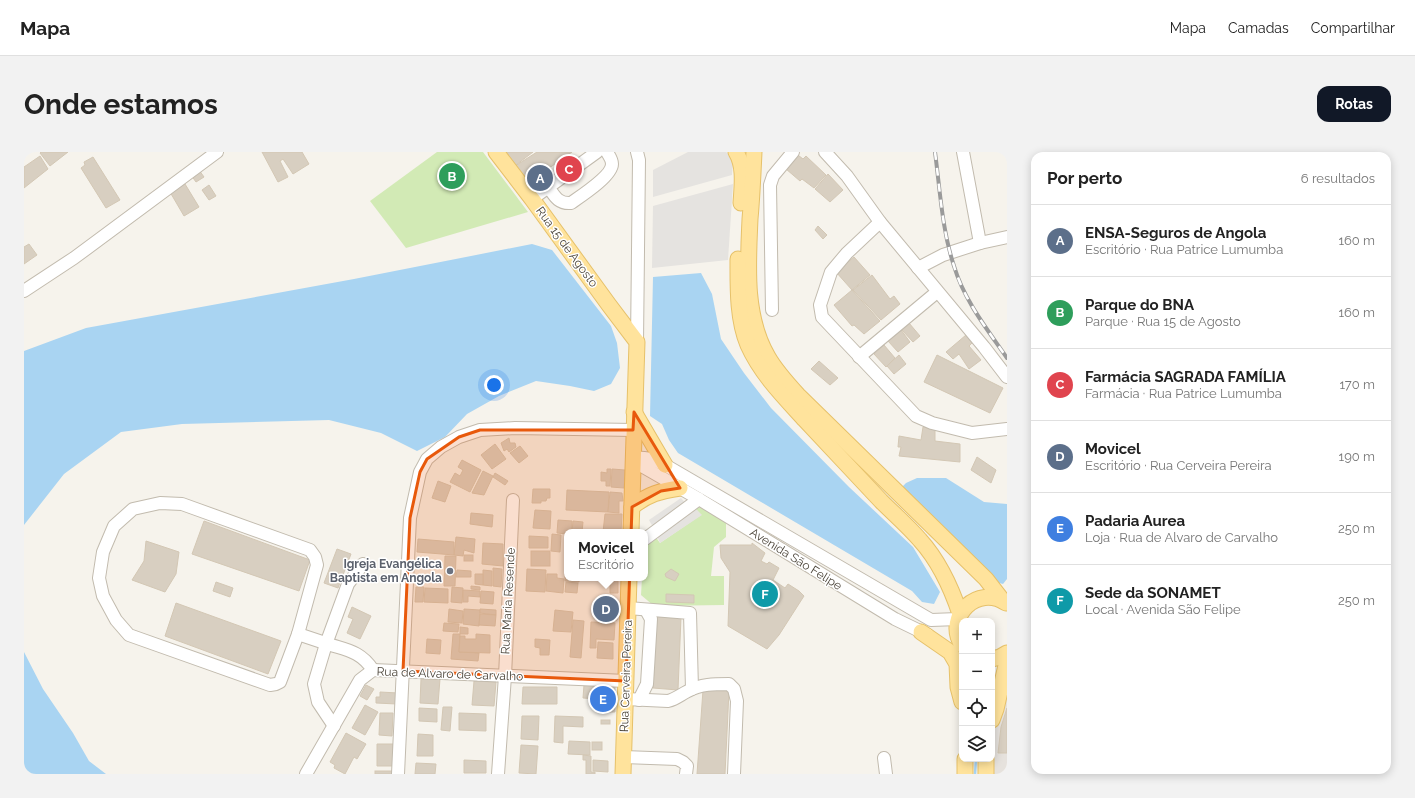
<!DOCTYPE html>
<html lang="pt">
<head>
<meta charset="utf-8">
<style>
	:root { --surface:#fff; --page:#f2f2f2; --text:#222; --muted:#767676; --line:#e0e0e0; --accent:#111827 }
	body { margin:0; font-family:Raleway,sans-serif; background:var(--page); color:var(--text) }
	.controls { position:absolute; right:12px; bottom:12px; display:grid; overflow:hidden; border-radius:8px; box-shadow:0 2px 10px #0003 }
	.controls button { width:36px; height:36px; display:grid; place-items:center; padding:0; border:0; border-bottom:1px solid var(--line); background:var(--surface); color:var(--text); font:20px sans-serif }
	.you { position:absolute; left:470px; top:233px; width:14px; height:14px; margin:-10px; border:3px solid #fff; border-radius:50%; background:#1a73e8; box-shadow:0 0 0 6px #1a73e833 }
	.badge { display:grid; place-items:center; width:26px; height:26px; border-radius:50%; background:var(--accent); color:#fff; font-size:13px; font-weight:700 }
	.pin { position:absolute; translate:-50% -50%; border:2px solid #fff; box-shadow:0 1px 4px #0006 }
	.popup { position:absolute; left:540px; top:377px; width:84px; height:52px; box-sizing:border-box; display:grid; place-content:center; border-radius:8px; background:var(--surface); filter:drop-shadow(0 1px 3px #0005); font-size:13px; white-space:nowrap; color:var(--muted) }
	.popup b { font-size:15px; color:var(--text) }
	.popup::after { content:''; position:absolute; left:50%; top:100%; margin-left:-8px; border:8px solid transparent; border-top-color:var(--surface) }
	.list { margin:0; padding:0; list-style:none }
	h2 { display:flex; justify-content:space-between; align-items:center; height:52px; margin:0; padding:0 16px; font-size:17px }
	h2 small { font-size:13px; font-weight:400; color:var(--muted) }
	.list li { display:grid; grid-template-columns:26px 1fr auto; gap:12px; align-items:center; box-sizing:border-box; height:72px; padding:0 16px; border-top:1px solid var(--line) }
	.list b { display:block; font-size:15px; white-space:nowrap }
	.list p { margin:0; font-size:13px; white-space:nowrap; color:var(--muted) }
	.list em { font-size:13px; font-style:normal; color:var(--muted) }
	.icon { flex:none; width:22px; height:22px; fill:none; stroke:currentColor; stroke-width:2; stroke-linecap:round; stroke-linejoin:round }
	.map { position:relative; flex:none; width:983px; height:622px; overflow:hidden; border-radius:12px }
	header { display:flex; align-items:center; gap:24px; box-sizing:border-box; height:56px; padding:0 20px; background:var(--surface); border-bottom:1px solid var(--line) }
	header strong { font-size:19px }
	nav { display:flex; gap:22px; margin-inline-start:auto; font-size:14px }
	.intro { display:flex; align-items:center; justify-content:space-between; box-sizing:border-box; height:96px; padding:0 24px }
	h1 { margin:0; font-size:28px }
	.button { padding:10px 18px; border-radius:12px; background:var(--accent); color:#fff; font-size:14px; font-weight:700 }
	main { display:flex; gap:24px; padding:0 24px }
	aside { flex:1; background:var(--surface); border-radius:12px; box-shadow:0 2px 10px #0003 }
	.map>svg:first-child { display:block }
	.industrial { fill:#e6e2dd }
	.green { fill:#d2eab5 }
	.parking { fill:#e5e3e0 }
	.water { fill:#a9d4f2 }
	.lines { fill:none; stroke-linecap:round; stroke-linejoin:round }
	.stream { stroke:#a9d4f2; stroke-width:2.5 }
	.building { fill:#d8cfc1; stroke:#d3c7b4 }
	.minor-casing { stroke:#c2bbae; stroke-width:14 }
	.major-casing { stroke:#e6c16a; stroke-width:17 }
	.minor { stroke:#fff; stroke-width:12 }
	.major { stroke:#ffe39c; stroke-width:15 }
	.rail-casing { stroke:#9a9a9a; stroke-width:4 }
	.rail { stroke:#fff; stroke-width:2.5; stroke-dasharray:8; stroke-linecap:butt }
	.marked { fill:#e8590c; fill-opacity:0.2; stroke:#e8590c; stroke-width:3; stroke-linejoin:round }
	.worship-dot { fill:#6b7280; stroke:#fff; stroke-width:1.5 }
	.labels { text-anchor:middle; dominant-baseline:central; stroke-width:3; stroke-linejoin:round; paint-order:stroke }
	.street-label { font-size:12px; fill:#4b4439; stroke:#fff }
	.worship-label { font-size:12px; font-weight:bold; fill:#5b616d; stroke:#fff; text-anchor:end }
</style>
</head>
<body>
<header>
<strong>Mapa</strong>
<nav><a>Mapa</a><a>Camadas</a><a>Compartilhar</a></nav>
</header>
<div class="intro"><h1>Onde estamos</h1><a class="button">Rotas</a></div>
<main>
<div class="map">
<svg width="983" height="622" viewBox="0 0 983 622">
	<rect width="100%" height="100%" fill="#f6f3ec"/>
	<path class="industrial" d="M983 539V622H962L968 607V568Z"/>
	<g class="green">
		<path d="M413 0H459L504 60 382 96 346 49Z"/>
		<path d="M677 355 702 369V385L690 395 687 424H700V453L630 454 617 443 618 426H621V390L631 384 636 391 677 363 671 356Z"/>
	</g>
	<g class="parking">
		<path d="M664 0H702L705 2 709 9 708 23 629 45V18Z"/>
		<path d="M709 32 704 108 628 116 629 54Z"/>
		<path d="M657 346 663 353 629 375 625 368Z"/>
		<path d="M671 356 678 363 636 391 632 382Z"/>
	</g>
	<g class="water">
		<path d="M508 92 528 98 587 174 593 191 596 216 587 232 570 239 546 234 512 229 475 244 443 262 421 285 393 299 357 281 305 268 158 272 97 280 40 322 0 373V199L62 176 330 127Z"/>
		<path d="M677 121 688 142 697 187 720 221 747 256 825 335 889 395 916 440 910 452 898 450 888 439 654 301 645 288 638 272 626 264 629 125Z"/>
		<path d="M893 326H922L960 350 983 352V427L979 432 972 430 877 336 882 331Z"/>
		<path d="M0 500 19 537 49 581 65 609 82 622H0Z"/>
	</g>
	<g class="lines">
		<path class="stream" d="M951 622 952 607"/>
	</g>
	<g class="building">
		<path d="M17 0H44L26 14 16 1Z"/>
		<path d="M238 0H278L285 12 269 22 259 7 256 9 264 25 254 30Z"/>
		<path d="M476 0H509L488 16Z"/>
		<path d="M513 0H548L501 33 488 16Z"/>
		<path d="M774 3 779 7 782 4 802 23 790 36 778 27 776 29 762 17Z"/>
		<path d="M16 4 24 17 0 36V15Z"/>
		<path d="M69 5 96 48 82 56 57 16 61 13 60 10Z"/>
		<path d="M175 18 180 25 172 30 167 23Z"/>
		<path d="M804 22 819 38 806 50 791 37Z"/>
		<path d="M161 32 175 55 160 64 146 40Z"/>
		<path d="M185 33 192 44 185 48 178 38Z"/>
		<path d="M794 74 803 83 799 87 791 78Z"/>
		<path d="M5 92 13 103 0 112V95Z"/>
		<path d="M830 105 846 123 828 138 812 120Z"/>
		<path d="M848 123 866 147 870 144 876 152 857 168 829 138Z"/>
		<path d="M828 138 856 169 840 182 830 173 828 174 810 153Z"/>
		<path d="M885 171 896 184 889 190 877 177Z"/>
		<path d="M877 178 886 190 874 200 864 189Z"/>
		<path d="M942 183 948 191 945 194 957 208 945 217 935 202 929 207 922 200Z"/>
		<path d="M860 193 871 206 862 215 850 202Z"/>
		<path d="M875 203 882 212 870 222 863 214Z"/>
		<path d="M913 203 979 236 966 261 900 230Z"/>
		<path d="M795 209 814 226 806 233 787 217Z"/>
		<path d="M899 275 911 277V289L936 292V310L875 304 877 295H874L875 284 897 288Z"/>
		<path d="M485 286 486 291H491L492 295 485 300 483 297 480 299 477 291Z"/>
		<path d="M471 292 482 307 468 317 457 303Z"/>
		<path d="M496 294 504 304 495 311 486 301Z"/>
		<path d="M953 305 972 318 967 331 947 318Z"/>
		<path d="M438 308 457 318 446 340 426 330 431 321 436 324 439 318 434 315Z"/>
		<path d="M583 317H587L586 334H582V329H577V320L583 321Z"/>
		<path d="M588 317 601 318 600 336 587 335Z"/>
		<path d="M459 319 469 324 460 343 448 341Z"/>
		<path d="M471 321 484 329 481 333 469 325Z"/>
		<path d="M414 329 427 334 421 350 408 346Z"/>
		<path d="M509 337H526V346H523L522 349H517V351H508Z"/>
		<path d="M543 338 585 340 584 360 542 358Z"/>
		<path d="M586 340 598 341 599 349H595V361L584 360Z"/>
		<path d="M511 358 527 359 526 377 509 376Z"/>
		<path d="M447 361 469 363 468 375 446 372Z"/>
		<path d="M581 362H598L597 380H579Z"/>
		<path d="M534 368 548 369V380H543V382L533 381Z"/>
		<path d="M180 369 286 408 275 439 168 402Z"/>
		<path d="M549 369 559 370 558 380H548Z"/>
		<path d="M528 382 537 383 536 400 527 399Z"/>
		<path d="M505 384 524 385V396H505Z"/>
		<path d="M432 385 451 387 450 401 440 398 439 404 430 403Z"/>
		<path d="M394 387 430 390V403L393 400Z"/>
		<path d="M122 389 155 400 152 422 141 440 108 428 120 409Z"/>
		<path d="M459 391 479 392V414L458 412Z"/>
		<path d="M728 391 741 401 737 409 743 412 745 410 755 416 749 428 761 436 764 432 775 439 780 444 755 483 743 497 704 474 706 420 697 406 696 393H728Z"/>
		<path d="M313 397 327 402 314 436 300 431Z"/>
		<rect x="507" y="399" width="19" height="15"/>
		<rect x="440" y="403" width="9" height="6"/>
		<path d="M421 404H432L431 434H420Z"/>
		<path d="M469 416 478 417 477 435 469 434Z"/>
		<path d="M503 417 522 418 521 440 502 439Z"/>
		<path d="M647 417 655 422 651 429 642 425 641 422Z"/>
		<path d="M433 418 447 419V425H432Z"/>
		<path d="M459 418 468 419V434L459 433Z"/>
		<path d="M451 422H459V433L451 432Z"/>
		<path d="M523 422H533V426L540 427 539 441 522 439Z"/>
		<path d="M541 422 543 423V426H555V430L541 429Z"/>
		<path d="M586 426 594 427V441H586Z"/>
		<path d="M192 430 209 436 206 445 189 439Z"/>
		<path d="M542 430 554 431 553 441 541 440Z"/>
		<path d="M447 434 456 435V438L447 437Z"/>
		<path d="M392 435H400L399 450H391Z"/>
		<path d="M428 435 439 436 438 451 427 450Z"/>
		<path d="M401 436 424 437V451L400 450Z"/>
		<path d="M439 438 456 439V445L444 444V450H439Z"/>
		<path d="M457 439 470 440 469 452 456 451Z"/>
		<path d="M642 442 670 443V451L642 450Z"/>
		<path d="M571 447 593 448V468L571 466Z"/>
		<path d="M152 451 257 489 244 522 141 484Z"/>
		<path d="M328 455 347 464 336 487 323 481 329 467 324 465Z"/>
		<path d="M425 457 439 459 438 471 424 470Z"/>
		<path d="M440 457 456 458 455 474 439 472Z"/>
		<path d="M456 457 472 458V463L456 461Z"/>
		<path d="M531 458 549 460 547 480 529 479Z"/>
		<path d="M456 462 472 463 471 474 455 473Z"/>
		<path d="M632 463 657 465 654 538 629 536Z"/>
		<path d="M549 468 560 469 557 506 546 505Z"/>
		<path d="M567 470 591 471 590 488 572 487V496H566Z"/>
		<path d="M420 471 435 472 434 480 419 479Z"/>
		<path d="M436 475 444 476V482H436Z"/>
		<path d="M429 482H436L435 500 455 501 454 509 427 507Z"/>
		<path d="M452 482 466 483V501L435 500 436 484H441V487H452Z"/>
		<path d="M403 487 417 488 416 502 402 501Z"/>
		<path d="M511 487 526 488 525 503H516V496L511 495Z"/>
		<path d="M574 490 589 491V507L573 506Z"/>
		<path d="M397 527H416L414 552 396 551Z"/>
		<path d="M450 529 472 530 470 554 448 553Z"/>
		<path d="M342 533 350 537 343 548 336 544Z"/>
		<path d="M560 533 591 534V560H575L576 547 559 546Z"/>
		<path d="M499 535H533V552H498Z"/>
		<path d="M679 538 705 539 701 622H673Z"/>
		<path d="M356 540 374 541 373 552 352 551V545H356Z"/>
		<path d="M341 553 354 560 341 583 328 576Z"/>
		<path d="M419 555H428L426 579 417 578Z"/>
		<path d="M395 556 413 557V570L395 569Z"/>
		<path d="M983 556V601H974L977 575Z"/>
		<path d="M356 561H369L368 584 355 583Z"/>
		<path d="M435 561 462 562V579L435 578Z"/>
		<path d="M498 564H515L514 588 497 587Z"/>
		<path d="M531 564 559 565V575L539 574V591L530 590Z"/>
		<rect x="577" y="568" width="9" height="4"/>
		<path d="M322 581 342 592 333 607 330 605 321 622 310 616 311 613 306 610Z"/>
		<path d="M394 582 409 583V604H393Z"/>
		<path d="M545 589 566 590V603L544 602Z"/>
		<rect x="568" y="590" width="10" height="8"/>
		<path d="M353 592H369L370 614H353Z"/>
		<path d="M497 593 514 594 512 622 495 621Z"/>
		<path d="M559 603 567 604V620H571V622H562V608H559Z"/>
		<path d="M440 608 462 609V621H440Z"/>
		<path d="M569 608 584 609V620L569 619Z"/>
		<path d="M392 611 412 612 411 622H391Z"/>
		<rect x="351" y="619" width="17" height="3"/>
	</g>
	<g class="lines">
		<g class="minor-casing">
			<g id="minor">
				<path d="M801 0 823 24 856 70 960 195 983 225"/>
				<path d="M939 0 956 91"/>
				<path d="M525 36C531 45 535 52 547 51 557 44 588 24 588 12 588 7 585 4 583 0"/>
				<path d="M508 47 573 0"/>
				<path d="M856 70 823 101 807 120 796 153 798 165 892 264 908 271 948 281 983 277"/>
				<path d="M894 116 919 103 956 91 983 85"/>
				<path d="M0 139 50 106 193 0"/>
				<path d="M748 158 746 33 749 24 769 0"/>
				<path d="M613 190 615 8 613 0"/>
				<path d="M835 205 913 140"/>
				<path d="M609 307C621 303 631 309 641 313L907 468 934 467"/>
				<path d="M609 309 675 347 871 467 904 483"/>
				<path d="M136 351 158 352 286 398 291 405 293 413 274 482 256 530 252 532 246 533 105 483 92 468 79 444 75 426 79 400 90 374 109 357Z"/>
				<path d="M621 387 675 347"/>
				<path d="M604 456 666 461 668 537"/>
				<path d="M274 482C283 485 292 488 301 491 321 498 336 498 349 518"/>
				<path d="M602 547 644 549C652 547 656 543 664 539 677 532 690 532 705 532L710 537 713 549 710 622"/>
				<path d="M615 548 623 532 627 467 622 458"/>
				<path d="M310 574 294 550 290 532 302 492 324 432 339 412"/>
				<path d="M600 605 653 607 659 610 663 614 662 622"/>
				<path d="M860 606 862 622"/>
				<path d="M282 622 336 528 349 518 602 529"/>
				<path d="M374 622 386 366 396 320 403 307 417 295 435 285 456 278 491 276 609 278"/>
				<path d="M474 622 481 524 489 348"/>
			</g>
		</g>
		<g class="major-casing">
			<g id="major">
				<path d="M472 0 508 47 585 153 613 190 607 380"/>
				<path d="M712 0C721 15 718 34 717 51"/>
				<path d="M730 0C729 22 728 45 726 67 724 113 720 164 744 205 752 219 763 231 774 243L962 427 979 449"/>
				<path d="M714 107C714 134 713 167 724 193 737 222 760 245 781 268 806 295 832 322 857 349 870 362 884 374 896 388 915 409 927 435 936 462"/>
				<path d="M610 260 641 313"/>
				<path d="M608 355C624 342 636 339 656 336"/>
				<path d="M897 480 926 500 933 512 934 535 938 550"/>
				<path d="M938 493C920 464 954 432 982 451"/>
				<path d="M968 507 976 505 983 501"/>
				<path d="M968 568 972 557 983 509"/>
				<path d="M941 607V622"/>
				<path d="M599 622 605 426"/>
				<path d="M962 622V607"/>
			</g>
		</g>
		<use href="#minor" class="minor"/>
		<use href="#major" class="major"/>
		<g class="rail-casing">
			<path id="rail" d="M911 0C916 38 918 78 930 114 940 148 963 177 983 206"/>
		</g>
		<use href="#rail" class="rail"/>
	</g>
	<path class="marked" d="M610 260 656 336 637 339 608 355 602 529 379 519 386 366 396 320 403 307 435 285 456 278H609Z"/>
	<circle class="worship-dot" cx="426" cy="419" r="4"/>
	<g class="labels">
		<g class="street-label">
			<text transform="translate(543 95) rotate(54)">Rua 15 de Agosto</text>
			<text transform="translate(772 407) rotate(32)">Avenida São Felipe</text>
			<text transform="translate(484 449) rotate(-87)">Rua Maria Resende</text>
			<text transform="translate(426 522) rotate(2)">Rua de Alvaro de Carvalho</text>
			<text transform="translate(602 524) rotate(-88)">Rua Cerveira Pereira</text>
		</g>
		<g class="worship-label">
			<text x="418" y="412">Igreja Evangélica<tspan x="418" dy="14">Baptista em Angola</tspan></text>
		</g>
	</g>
</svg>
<div class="controls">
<button>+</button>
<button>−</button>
<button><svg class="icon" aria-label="locate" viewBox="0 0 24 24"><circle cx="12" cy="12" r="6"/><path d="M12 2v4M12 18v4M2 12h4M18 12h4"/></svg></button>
<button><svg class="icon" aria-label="layers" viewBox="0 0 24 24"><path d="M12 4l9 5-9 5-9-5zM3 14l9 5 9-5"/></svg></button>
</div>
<div class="you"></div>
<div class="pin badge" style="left:516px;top:26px;background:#5c6f8a">A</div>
<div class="pin badge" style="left:428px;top:24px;background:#2e9e5b">B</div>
<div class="pin badge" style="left:545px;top:17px;background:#e0444e">C</div>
<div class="pin badge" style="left:582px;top:457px;background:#5c6f8a">D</div>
<div class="popup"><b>Movicel</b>Escritório</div>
<div class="pin badge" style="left:579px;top:547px;background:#3f7fe0">E</div>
<div class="pin badge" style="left:741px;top:442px;background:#0f9aa8">F</div>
</div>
<aside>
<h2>Por perto<small>6 resultados</small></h2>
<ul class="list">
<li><span class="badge" style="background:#5c6f8a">A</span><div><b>ENSA-Seguros de Angola</b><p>Escritório · Rua Patrice Lumumba</p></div><em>160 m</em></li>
<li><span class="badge" style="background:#2e9e5b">B</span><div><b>Parque do BNA</b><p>Parque · Rua 15 de Agosto</p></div><em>160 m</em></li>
<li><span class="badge" style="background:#e0444e">C</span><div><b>Farmácia SAGRADA FAMÍLIA</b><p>Farmácia · Rua Patrice Lumumba</p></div><em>170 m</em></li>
<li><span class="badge" style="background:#5c6f8a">D</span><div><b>Movicel</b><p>Escritório · Rua Cerveira Pereira</p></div><em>190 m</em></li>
<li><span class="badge" style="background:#3f7fe0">E</span><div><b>Padaria Aurea</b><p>Loja · Rua de Alvaro de Carvalho</p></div><em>250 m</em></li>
<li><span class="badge" style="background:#0f9aa8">F</span><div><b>Sede da SONAMET</b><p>Local · Avenida São Felipe</p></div><em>250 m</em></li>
</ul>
</aside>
</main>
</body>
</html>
